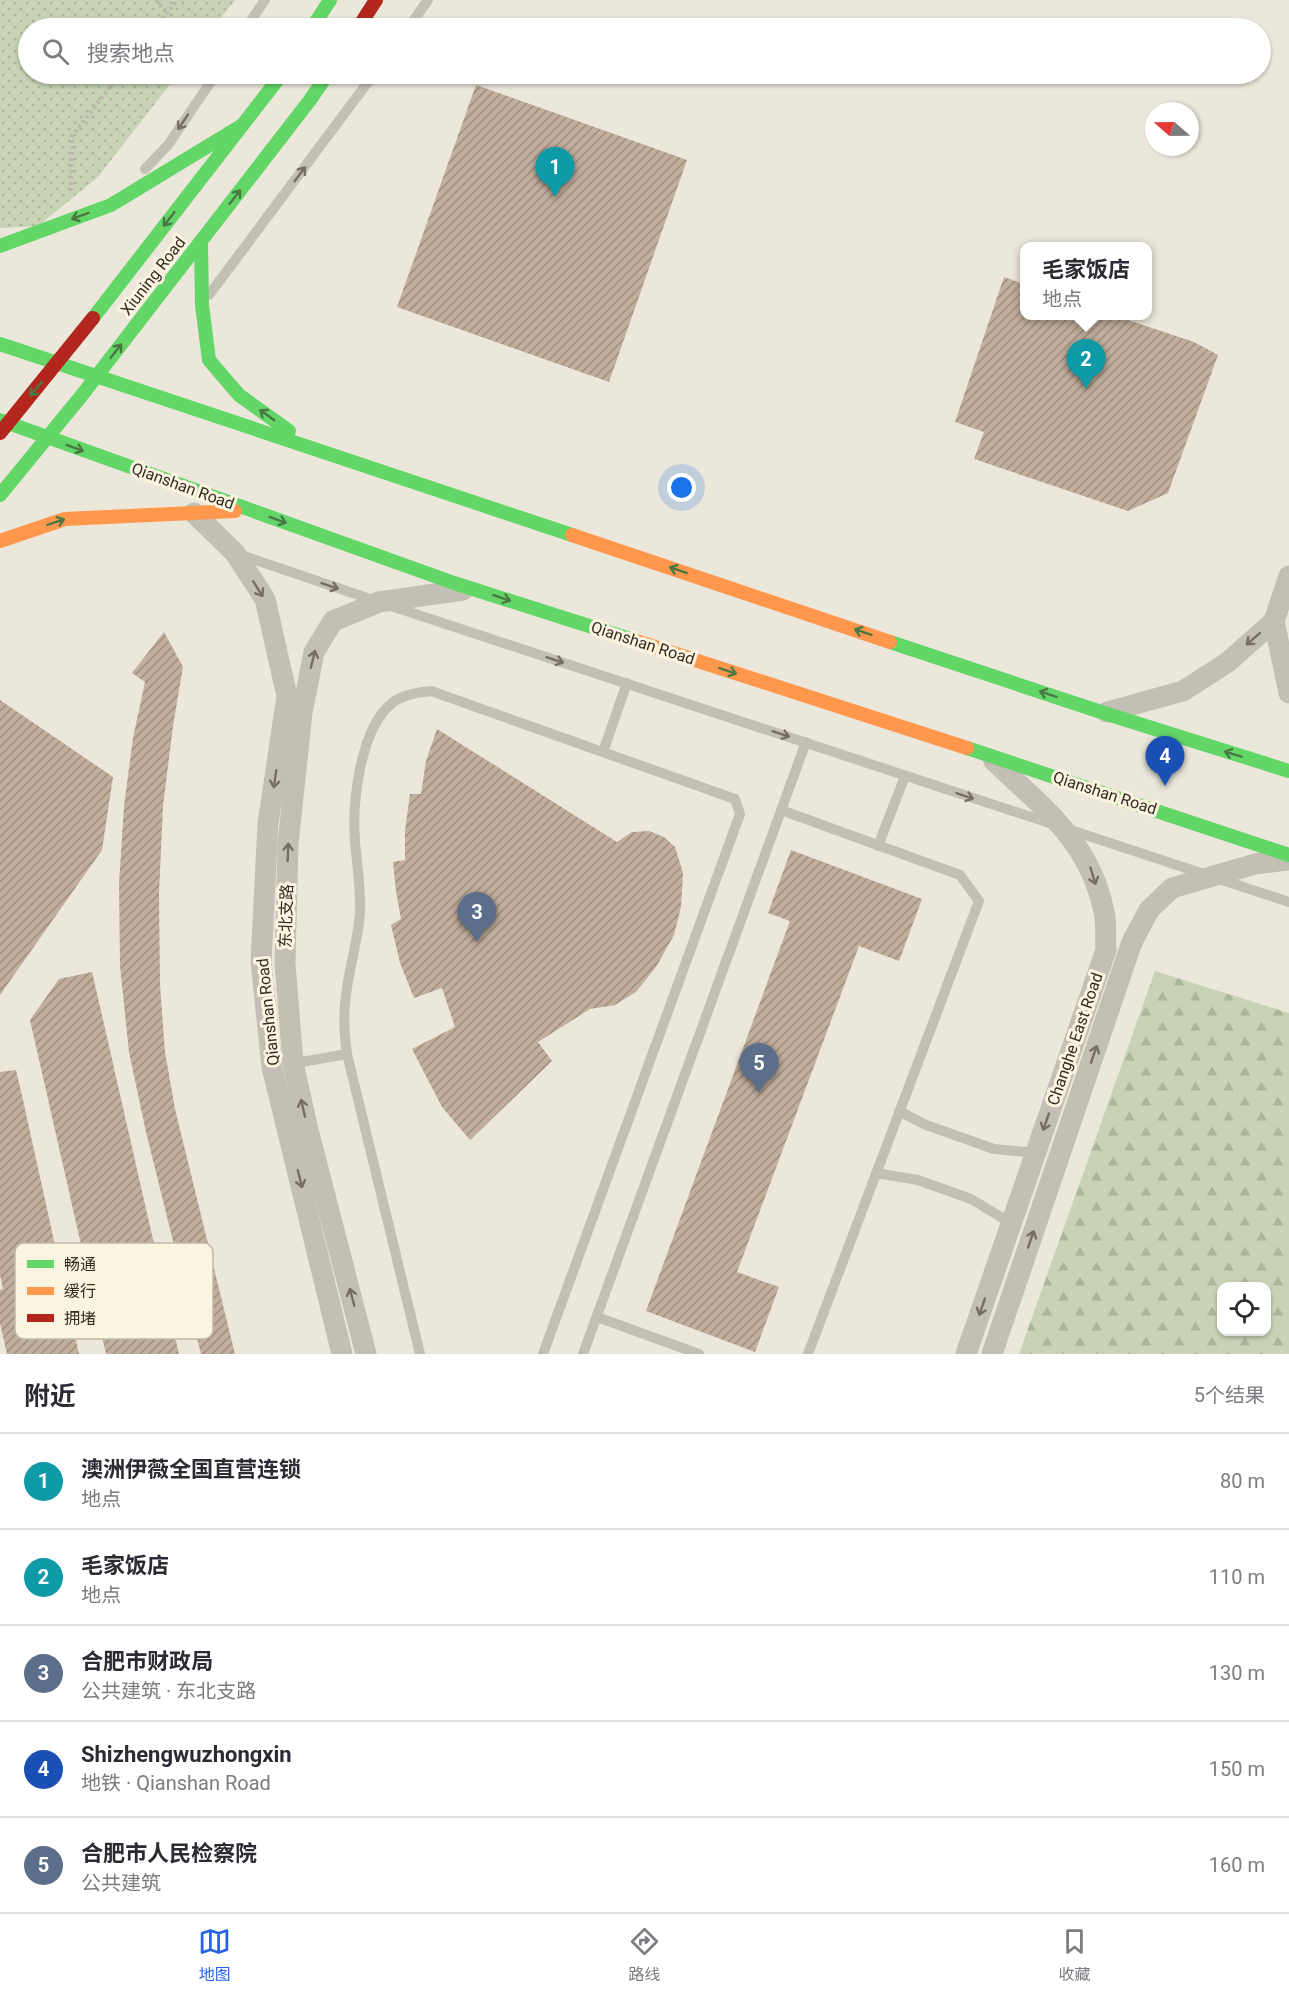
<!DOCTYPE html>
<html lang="zh">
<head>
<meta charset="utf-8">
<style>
	:root { --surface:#fff; --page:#f2f2f3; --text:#2b2b33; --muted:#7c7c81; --line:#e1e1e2; --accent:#2563eb }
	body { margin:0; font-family:Roboto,"Noto Sans SC",sans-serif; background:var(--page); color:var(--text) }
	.controls { position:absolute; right:18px; bottom:18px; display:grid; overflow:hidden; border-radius:12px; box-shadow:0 2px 4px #0004 }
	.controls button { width:54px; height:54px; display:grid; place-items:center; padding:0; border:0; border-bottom:2px solid var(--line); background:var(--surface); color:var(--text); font:30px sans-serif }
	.compass { position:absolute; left:1145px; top:102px; width:54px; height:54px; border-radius:50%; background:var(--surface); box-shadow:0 2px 4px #0004; rotate:290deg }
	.you { position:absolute; left:682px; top:488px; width:21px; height:21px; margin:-15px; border:4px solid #fff; border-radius:50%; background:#1a73e8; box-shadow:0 0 0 9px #1a73e833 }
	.badge { display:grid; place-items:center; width:39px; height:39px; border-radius:50%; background:var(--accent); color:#fff; font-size:20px; font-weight:700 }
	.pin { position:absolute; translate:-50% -50px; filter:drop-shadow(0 2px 3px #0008) }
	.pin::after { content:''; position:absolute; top:32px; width:21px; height:18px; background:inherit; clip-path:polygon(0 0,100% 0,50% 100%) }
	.popup { position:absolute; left:1020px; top:242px; width:132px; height:78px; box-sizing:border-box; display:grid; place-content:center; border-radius:12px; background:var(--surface); filter:drop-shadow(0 2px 4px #0005); font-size:20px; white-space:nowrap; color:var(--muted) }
	.popup b { font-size:22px; color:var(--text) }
	.popup::after { content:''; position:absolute; left:50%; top:100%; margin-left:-12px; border:12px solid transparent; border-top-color:var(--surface) }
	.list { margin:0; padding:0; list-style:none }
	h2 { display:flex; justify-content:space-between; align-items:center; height:78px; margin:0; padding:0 24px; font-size:26px }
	h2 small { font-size:20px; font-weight:400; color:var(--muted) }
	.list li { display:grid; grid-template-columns:39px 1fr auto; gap:18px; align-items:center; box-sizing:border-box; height:96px; padding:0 24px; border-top:2px solid var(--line) }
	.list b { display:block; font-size:22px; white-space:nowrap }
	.list p { margin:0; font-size:20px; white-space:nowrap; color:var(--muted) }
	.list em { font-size:20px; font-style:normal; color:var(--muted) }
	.icon { flex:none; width:33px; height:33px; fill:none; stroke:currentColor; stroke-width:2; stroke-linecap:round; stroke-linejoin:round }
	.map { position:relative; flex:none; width:1289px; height:1354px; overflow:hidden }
	.search { position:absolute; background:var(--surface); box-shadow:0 2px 4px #0004; left:18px; right:18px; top:18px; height:66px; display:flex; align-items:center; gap:15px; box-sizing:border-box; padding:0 21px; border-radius:33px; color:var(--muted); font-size:22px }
	.sheet { height:558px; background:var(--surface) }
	nav { display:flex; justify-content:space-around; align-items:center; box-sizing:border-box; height:84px; border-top:2px solid var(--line); background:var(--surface); font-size:16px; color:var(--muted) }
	nav a { display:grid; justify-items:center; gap:3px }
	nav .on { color:var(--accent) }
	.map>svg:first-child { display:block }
	.grass { fill:url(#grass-dots) }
	.forest { fill:url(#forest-firs); fill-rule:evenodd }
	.building { fill:url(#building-hatch) }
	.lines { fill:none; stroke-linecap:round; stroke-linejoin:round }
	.path { stroke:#bdb8ae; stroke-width:4; stroke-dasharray:3 3; stroke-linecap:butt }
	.lane { stroke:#c4bfb5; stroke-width:10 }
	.street { stroke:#c4bfb5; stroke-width:21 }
	.fast { stroke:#63d668; stroke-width:14 }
	.slow { stroke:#ff974d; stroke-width:14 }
	.jam { stroke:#b3261e; stroke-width:14 }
	.oneway { stroke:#756e65 }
	.oneway2 { stroke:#497843 }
	.labels { text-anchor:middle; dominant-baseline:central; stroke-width:6; stroke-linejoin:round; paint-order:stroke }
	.street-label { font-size:16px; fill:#342c24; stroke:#faf4e1 }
	.key { fill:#faf4e1; stroke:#bfb8a8; stroke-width:1.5 }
	.key-label { font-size:16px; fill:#342c24 }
</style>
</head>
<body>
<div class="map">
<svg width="1289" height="1354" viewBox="0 0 1289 1354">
	<defs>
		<pattern id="grass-dots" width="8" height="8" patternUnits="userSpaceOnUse" patternTransform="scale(1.5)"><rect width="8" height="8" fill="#c7d3b4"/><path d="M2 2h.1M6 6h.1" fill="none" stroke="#acb59b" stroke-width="1.8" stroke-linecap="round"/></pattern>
		<pattern id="forest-firs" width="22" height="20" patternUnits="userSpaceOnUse" patternTransform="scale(1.5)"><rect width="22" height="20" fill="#c7d3b4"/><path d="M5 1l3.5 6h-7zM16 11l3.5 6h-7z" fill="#acb59b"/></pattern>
		<pattern id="building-hatch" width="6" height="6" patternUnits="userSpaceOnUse" patternTransform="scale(1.5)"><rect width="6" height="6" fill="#c1ae9c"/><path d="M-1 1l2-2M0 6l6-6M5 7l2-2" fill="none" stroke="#9e8e7f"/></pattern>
	</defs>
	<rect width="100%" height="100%" fill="#ece7db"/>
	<path class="grass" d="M0 0H235L213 28H28V74H178L97 178 38 226 0 228Z"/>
	<path class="forest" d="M1155 971 1289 1013V1354H1019ZM1222 1286H1266V1332H1222Z"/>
	<g class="building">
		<path d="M476 85 687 160 609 382 397 307Z"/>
		<path d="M1004 277 1024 284V316H1116L1194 342 1218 355 1168 493 1128 511 974 459 984 432 955 422Z"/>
		<path d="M164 632 183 667 173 726 163 806 159 893 160 985 165 1052 175 1109 235 1354H201L146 1132 129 1052 120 966 119 884 124 806 133 738 145 682 132 673Z"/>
		<path d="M0 700 113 777 102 850 0 995Z"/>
		<path d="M437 729 617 842 632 832 649 831 664 837 675 847 683 873 681 907 674 935 656 967 636 992 615 1005 590 1009 538 1042 552 1061 470 1140 442 1107 412 1049 455 1027 442 988 414 998 400 963 391 925 401 919 396 891 393 862 405 860V831L410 794H421L426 761Z"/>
		<path d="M791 850 922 899 899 961 859 946 737 1272 779 1287 755 1352 646 1311 790 921 768 913Z"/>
		<path d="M92 972 99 1002 179 1354H106L102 1337 30 1020 59 979Z"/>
		<path d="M16 1070 23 1100 79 1354H7L0 1323V1290L3 1289 0 1275V1072Z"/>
	</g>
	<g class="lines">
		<g class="path">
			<path d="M156 0 167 14"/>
			<path d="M155 28 177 0"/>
			<path d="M71 191 72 136 120 74"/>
		</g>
		<g class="lane">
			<path d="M246 28 265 0"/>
			<path d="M408 28 428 0"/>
			<path d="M145 169 168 145 216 74"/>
			<path d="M209 295 374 74"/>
			<path d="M238 554 379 602 1289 902"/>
			<path d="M603 752 627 683"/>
			<path d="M781 810 960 875 979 901 808 1354"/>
			<path d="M878 846 905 776"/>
			<path d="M290 1064 347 1054"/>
			<path d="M899 1111 926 1125 994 1149 1036 1153"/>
			<path d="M876 1173 918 1180 971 1199 1011 1223"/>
			<path d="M597 1317 699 1354"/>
			<path d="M420 1354 347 1054C344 1034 343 1015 346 995 349 968 358 941 360 913 361 888 357 865 355 841 352 802 360 729 392 703 404 694 417 693 431 691L735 799 740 814 543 1354"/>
			<path d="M583 1354 806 742"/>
		</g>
		<g class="street">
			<path d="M194 513 235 553 265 599 287 696 268 824 261 962 272 1067 342 1354"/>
			<path d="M1274 621 1289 576"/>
			<path d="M1107 712 1183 691 1228 662 1274 621 1289 693"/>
			<path d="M366 1354 308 1130 293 1063 285 963 288 844 302 713 314 652 333 621 379 602 463 590"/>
			<path d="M966 1354 1106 950C1105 938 1107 924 1104 912 1090 841 1043 808 994 761"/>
			<path d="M992 1354 1132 942 1149 910 1172 888 1255 864 1288 860"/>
		</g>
		<g class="fast">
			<path d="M312 28 330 0"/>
			<path d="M201 241 202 305 209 360 239 395 289 431"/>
			<path d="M0 246 111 205 241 126"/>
			<path d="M93 318 282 74"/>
			<path d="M0 344 572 535"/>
			<path d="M0 420 454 583 630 639"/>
			<path d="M0 495 82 395 310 100 328 74"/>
			<path d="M890 642 1104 713 1289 771"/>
			<path d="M967 748 1289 855"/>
		</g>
		<g class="slow">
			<path d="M572 535 890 642"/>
			<path d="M0 541 65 519 235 511"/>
			<path d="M630 639 967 748"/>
		</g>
		<g class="jam">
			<path d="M358 28 376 0"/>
			<path d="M0 433 93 318"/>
		</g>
	</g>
	<defs><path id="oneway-shaft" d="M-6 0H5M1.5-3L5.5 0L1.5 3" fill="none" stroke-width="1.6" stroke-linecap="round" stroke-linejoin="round" transform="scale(1.5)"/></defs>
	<g class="oneway">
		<use href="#oneway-shaft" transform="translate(183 122) rotate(124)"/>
		<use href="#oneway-shaft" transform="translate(300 174) rotate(-53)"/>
		<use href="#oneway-shaft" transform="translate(330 586) rotate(19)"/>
		<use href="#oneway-shaft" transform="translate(258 589) rotate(58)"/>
		<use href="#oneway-shaft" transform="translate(1253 639) rotate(139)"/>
		<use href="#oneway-shaft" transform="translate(313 659) rotate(-76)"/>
		<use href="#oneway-shaft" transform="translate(555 660) rotate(18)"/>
		<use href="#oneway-shaft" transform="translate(781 734) rotate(18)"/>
		<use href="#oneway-shaft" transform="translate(275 779) rotate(98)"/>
		<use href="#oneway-shaft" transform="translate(965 796) rotate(18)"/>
		<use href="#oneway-shaft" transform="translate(288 852) rotate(-88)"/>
		<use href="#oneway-shaft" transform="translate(1093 876) rotate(73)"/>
		<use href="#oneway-shaft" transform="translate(1094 1054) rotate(-71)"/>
		<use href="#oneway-shaft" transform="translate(303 1108) rotate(-103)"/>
		<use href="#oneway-shaft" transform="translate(1046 1122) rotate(109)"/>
		<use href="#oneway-shaft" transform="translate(300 1179) rotate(76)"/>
		<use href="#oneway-shaft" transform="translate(1031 1239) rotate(-71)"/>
		<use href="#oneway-shaft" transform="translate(352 1297) rotate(-105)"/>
		<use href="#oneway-shaft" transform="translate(982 1307) rotate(109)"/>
	</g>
	<g class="oneway2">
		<use href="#oneway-shaft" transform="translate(235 197) rotate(-52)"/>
		<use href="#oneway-shaft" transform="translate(80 216) rotate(160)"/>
		<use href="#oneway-shaft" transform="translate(169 219) rotate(128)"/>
		<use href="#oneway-shaft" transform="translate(116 351) rotate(-52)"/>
		<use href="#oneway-shaft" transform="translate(36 389) rotate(130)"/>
		<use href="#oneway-shaft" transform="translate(267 415) rotate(-144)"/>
		<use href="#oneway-shaft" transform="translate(75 448) rotate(20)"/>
		<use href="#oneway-shaft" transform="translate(278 520) rotate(20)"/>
		<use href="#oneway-shaft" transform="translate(56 522) rotate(-18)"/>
		<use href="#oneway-shaft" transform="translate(678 570) rotate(-161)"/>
		<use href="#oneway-shaft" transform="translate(502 598) rotate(18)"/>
		<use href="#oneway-shaft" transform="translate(863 632) rotate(-161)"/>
		<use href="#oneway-shaft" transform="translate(728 671) rotate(18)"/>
		<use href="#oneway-shaft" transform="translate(1048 694) rotate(-161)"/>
		<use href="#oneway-shaft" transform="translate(1233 754) rotate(-163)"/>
	</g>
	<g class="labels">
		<g class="street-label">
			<text transform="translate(153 276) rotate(-52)">Xiuning Road</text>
			<text transform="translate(183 486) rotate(20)">Qianshan Road</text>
			<text transform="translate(643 643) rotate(18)">Qianshan Road</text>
			<text transform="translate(1105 793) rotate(18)">Qianshan Road</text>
			<text transform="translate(286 916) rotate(-88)">东北支路</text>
			<text transform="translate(268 1012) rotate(-96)">Qianshan Road</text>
			<text transform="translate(1075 1039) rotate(-71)">Changhe East Road</text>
		</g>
	</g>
	<rect x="15" y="1243" width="198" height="96" rx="9" class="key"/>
	<rect x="27" y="1260" width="27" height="8" fill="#63d668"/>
	<rect x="27" y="1287" width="27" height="8" fill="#ff974d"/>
	<rect x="27" y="1314" width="27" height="8" fill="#b3261e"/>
	<g class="key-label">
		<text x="64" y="1270">畅通</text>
		<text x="64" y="1297">缓行</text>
		<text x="64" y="1324">拥堵</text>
	</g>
</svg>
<div class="controls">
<button><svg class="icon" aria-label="locate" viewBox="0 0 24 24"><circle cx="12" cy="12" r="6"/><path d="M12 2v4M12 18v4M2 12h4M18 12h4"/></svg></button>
</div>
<svg class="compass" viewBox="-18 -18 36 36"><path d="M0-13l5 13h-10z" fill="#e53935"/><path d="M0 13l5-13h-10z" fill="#7c7c81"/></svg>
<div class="you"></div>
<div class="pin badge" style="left:555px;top:197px;background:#0f9aa8">1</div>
<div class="pin badge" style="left:1086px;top:389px;background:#0f9aa8">2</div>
<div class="popup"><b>毛家饭店</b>地点</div>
<div class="pin badge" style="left:477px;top:942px;background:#5c6f8a">3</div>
<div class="pin badge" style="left:1165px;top:786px;background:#1a4fb4">4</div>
<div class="pin badge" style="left:759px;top:1093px;background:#5c6f8a">5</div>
<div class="search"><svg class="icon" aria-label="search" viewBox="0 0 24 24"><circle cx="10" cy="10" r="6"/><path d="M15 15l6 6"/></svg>搜索地点</div>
</div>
<section class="sheet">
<h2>附近<small>5个结果</small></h2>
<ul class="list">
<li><span class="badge" style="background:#0f9aa8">1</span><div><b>澳洲伊薇全国直营连锁</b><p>地点</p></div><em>80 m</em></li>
<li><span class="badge" style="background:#0f9aa8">2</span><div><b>毛家饭店</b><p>地点</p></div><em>110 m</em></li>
<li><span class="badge" style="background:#5c6f8a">3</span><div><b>合肥市财政局</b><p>公共建筑 · 东北支路</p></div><em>130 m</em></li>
<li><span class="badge" style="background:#1a4fb4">4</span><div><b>Shizhengwuzhongxin</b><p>地铁 · Qianshan Road</p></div><em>150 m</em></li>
<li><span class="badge" style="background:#5c6f8a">5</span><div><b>合肥市人民检察院</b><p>公共建筑</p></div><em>160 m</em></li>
</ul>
</section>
<nav>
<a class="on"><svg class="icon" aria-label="map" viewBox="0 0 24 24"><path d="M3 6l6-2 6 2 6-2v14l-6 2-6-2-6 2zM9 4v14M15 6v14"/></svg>地图</a>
<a><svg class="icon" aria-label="directions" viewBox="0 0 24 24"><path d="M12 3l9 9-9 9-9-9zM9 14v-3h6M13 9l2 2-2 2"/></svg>路线</a>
<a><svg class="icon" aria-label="saved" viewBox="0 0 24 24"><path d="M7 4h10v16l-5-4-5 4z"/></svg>收藏</a>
</nav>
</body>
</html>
